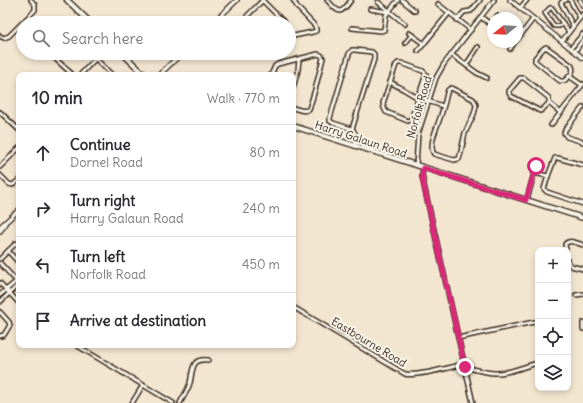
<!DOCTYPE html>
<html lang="en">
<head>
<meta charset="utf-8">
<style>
	:root { --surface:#fff; --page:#f2f2f3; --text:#2b2b33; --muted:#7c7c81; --line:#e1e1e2 }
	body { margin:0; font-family:Delius,sans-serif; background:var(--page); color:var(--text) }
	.controls { position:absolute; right:12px; bottom:12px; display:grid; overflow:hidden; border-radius:8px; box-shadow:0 2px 6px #0003 }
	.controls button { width:36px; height:36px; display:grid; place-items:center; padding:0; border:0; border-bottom:1px solid var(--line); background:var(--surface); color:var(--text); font:20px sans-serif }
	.compass { position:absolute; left:487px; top:12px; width:36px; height:36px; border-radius:50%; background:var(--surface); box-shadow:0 2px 6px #0003; rotate:252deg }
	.stop { position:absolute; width:12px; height:12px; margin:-9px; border:3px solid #db2777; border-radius:50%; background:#fff }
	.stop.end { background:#db2777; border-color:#fff; box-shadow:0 1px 4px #0008 }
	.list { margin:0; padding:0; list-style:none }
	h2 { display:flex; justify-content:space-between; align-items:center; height:52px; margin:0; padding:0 16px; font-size:17px }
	h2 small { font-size:13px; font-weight:400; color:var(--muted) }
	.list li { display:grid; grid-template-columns:26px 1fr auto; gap:12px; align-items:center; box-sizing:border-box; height:56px; padding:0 16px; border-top:1px solid var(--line) }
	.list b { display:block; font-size:15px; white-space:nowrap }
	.list p { margin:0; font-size:13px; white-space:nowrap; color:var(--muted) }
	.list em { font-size:13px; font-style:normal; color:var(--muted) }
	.icon { flex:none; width:22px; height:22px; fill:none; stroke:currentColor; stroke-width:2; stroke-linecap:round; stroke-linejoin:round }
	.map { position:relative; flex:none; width:583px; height:403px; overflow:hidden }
	.search { position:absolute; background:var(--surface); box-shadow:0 2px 6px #0003; left:16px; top:16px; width:280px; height:44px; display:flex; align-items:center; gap:10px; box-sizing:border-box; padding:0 14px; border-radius:22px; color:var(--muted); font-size:15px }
	.panel { position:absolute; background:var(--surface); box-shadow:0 2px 6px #0003; left:16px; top:72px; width:280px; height:276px; border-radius:8px }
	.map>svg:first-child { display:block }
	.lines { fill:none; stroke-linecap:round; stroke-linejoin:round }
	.minor-casing { stroke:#3b2a1e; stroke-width:6 }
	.tertiary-casing { stroke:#3b2a1e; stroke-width:6 }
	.secondary-casing { stroke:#3b2a1e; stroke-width:7 }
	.minor { stroke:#f7f3e8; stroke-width:3 }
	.tertiary { stroke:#f7f3e8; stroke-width:3.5 }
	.secondary { stroke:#f7f3e8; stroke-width:4 }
	.route { stroke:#db2777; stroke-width:5 }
	.labels { text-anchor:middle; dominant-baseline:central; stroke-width:4; stroke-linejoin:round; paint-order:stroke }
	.street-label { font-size:11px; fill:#3b2a1e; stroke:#f7f3e8 }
</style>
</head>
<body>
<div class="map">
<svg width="583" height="403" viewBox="0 0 583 403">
	<rect width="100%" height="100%" fill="#f3e6d1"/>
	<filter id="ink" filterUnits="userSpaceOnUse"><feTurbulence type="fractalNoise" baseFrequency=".025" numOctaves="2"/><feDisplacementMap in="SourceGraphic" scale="8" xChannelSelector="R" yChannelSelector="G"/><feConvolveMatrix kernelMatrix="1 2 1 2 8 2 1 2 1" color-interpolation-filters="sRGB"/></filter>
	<g filter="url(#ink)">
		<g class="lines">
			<g class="minor-casing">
				<g id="minor">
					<path d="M262 0 285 23"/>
					<path d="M327 0C339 13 340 16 351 0"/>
					<path d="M402 0 415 11"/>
					<path d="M566 0 563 1 561 3 573 26"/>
					<path d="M570 0 580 18"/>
					<path d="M580 0 583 6"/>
					<path d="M378 2 405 24"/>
					<path d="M438 4 471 30"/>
					<path d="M520 8 527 0"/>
					<path d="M370 9 388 12"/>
					<path d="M481 17 493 26"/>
					<path d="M496 18 497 16"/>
					<path d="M457 20 464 12 471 11 480 0"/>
					<path d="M55 23H57"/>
					<path d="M251 23 247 19V16L263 0"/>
					<path d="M563 23 559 26H554L545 13 550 8H552L569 32"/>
					<path d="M352 28 381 31 384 30 386 15 398 0"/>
					<path d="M289 30 291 37"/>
					<path d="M409 33 424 44"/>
					<path d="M0 36 4 38 9 36 35 10V5L31 0"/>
					<path d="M289 37 313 32 316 31V29L315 26 298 8 293 0"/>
					<path d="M517 40 533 19"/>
					<path d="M562 41 583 14"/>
					<path d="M405 43 412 35"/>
					<path d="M546 47 571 65C576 71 569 77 564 81H560L535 61V58L543 49Z"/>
					<path d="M571 48 583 34"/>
					<path d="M510 49 515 42"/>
					<path d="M352 50H355L372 52 374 54V59L352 129 333 123 330 121V118L349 54Z"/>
					<path d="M418 51 449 13"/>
					<path d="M575 51 583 40"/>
					<path d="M49 53 73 75"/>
					<path d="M90 53 112 75"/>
					<path d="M452 55 477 73 487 78"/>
					<path d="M398 63H401L423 71 426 74 412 117 410 120 408 121 386 112 384 108 383 103 396 65Z"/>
					<path d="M466 65 478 47"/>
					<path d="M80 75 101 53"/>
					<path d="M271 75 275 66 278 64 318 54 321 55 323 58 315 90 309 109C305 113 298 109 293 108"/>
					<path d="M569 76 582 85"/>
					<path d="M390 82 403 89 418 98 443 106"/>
					<path d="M293 88 298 70 299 59"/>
					<path d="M451 88 473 99 475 102 476 106 474 114 465 133 460 156 459 159 454 160 434 154C428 145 437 128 440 118 443 110 445 101 447 93L448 90Z"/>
					<path d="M549 103 542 110 540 111 511 96 509 93V91L520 78H524L549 98V103L561 113"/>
					<path d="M583 107 565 130 564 133 567 137 583 142"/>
					<path d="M0 112 19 130"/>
					<path d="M551 125 583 84"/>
					<path d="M352 129C357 134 357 140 355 146"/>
					<path d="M416 165 418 134 436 78 444 64 494 0"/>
					<path d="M583 165 558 158H555L548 176 544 189 547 192 583 204"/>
					<path d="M0 167 19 148"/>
					<path d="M423 168 422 175 425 190 473 403"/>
					<path d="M534 173 548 176"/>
					<path d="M0 175 9 184 12 185 14 184 19 180"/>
					<path d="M527 200 536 166"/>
					<path d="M566 250 565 244C570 239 577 243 583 245"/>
					<path d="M8 251 19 263"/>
					<path d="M0 259 15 244 19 243"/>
					<path d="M568 261 571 266 583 269"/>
					<path d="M0 263 19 284"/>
					<path d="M0 283 19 303"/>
					<path d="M0 295 19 279"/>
					<path d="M576 295 583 294"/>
					<path d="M0 302 19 284"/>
					<path d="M293 307 405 374C417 377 451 367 464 364"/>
					<path d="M0 312 9 322 10 325 4 335 0 336"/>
					<path d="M583 323V329"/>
					<path d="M458 338 534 322"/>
					<path d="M76 345 173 403"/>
					<path d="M465 367C474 369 486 373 495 373 509 374 524 366 538 363"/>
					<path d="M132 403 143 385"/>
					<path d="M180 403C183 397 188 390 190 383 193 370 191 358 208 360"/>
				</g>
			</g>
			<g class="tertiary-casing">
				<g id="tertiary">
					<path d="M510 0 583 58"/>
					<path d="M213 23 237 0"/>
					<path d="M159 75 182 53"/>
					<path d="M0 227 19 210"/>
					<path d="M0 231 5 225"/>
				</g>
			</g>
			<g class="secondary-casing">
				<g id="secondary">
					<path d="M67 0 91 23"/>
					<path d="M122 53 145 75"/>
					<path d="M293 126 583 218"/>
				</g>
			</g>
			<use href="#minor" class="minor"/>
			<use href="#tertiary" class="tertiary"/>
			<use href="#secondary" class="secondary"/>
		</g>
	</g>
	<g class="lines" filter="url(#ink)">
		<path class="route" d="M465 367 422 178 423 168 526 200 536 166"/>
	</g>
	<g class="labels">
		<g class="street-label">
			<text transform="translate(419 107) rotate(-74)">Norfolk Road</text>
			<text transform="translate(361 139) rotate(18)">Harry Galaun Road</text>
			<text transform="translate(369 342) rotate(31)">Eastbourne Road</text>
		</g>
	</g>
</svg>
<div class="controls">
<button>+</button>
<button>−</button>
<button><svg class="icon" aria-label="locate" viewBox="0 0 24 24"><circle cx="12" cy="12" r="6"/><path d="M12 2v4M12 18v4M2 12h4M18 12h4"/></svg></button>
<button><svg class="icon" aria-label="layers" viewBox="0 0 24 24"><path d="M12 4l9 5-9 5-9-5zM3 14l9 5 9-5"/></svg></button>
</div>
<svg class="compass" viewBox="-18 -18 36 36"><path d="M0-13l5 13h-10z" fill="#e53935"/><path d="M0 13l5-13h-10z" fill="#7c7c81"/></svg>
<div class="stop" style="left:536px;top:166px"></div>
<div class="stop end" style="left:465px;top:367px"></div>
<div class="search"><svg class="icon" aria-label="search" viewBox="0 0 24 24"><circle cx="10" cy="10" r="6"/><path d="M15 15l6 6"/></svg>Search here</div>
<section class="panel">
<h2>10 min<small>Walk · 770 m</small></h2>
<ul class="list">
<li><svg class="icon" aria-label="ahead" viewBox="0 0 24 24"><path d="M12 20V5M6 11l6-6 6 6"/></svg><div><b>Continue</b><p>Dornel Road</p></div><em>80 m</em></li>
<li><svg class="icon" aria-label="right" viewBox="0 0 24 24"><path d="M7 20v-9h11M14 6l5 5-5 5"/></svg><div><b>Turn right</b><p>Harry Galaun Road</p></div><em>240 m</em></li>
<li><svg class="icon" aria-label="left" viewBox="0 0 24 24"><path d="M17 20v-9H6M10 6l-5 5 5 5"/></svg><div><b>Turn left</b><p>Norfolk Road</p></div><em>450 m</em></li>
<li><svg class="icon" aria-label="arrive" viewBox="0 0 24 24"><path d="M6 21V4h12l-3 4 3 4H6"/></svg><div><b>Arrive at destination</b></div></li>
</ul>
</section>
</div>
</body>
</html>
